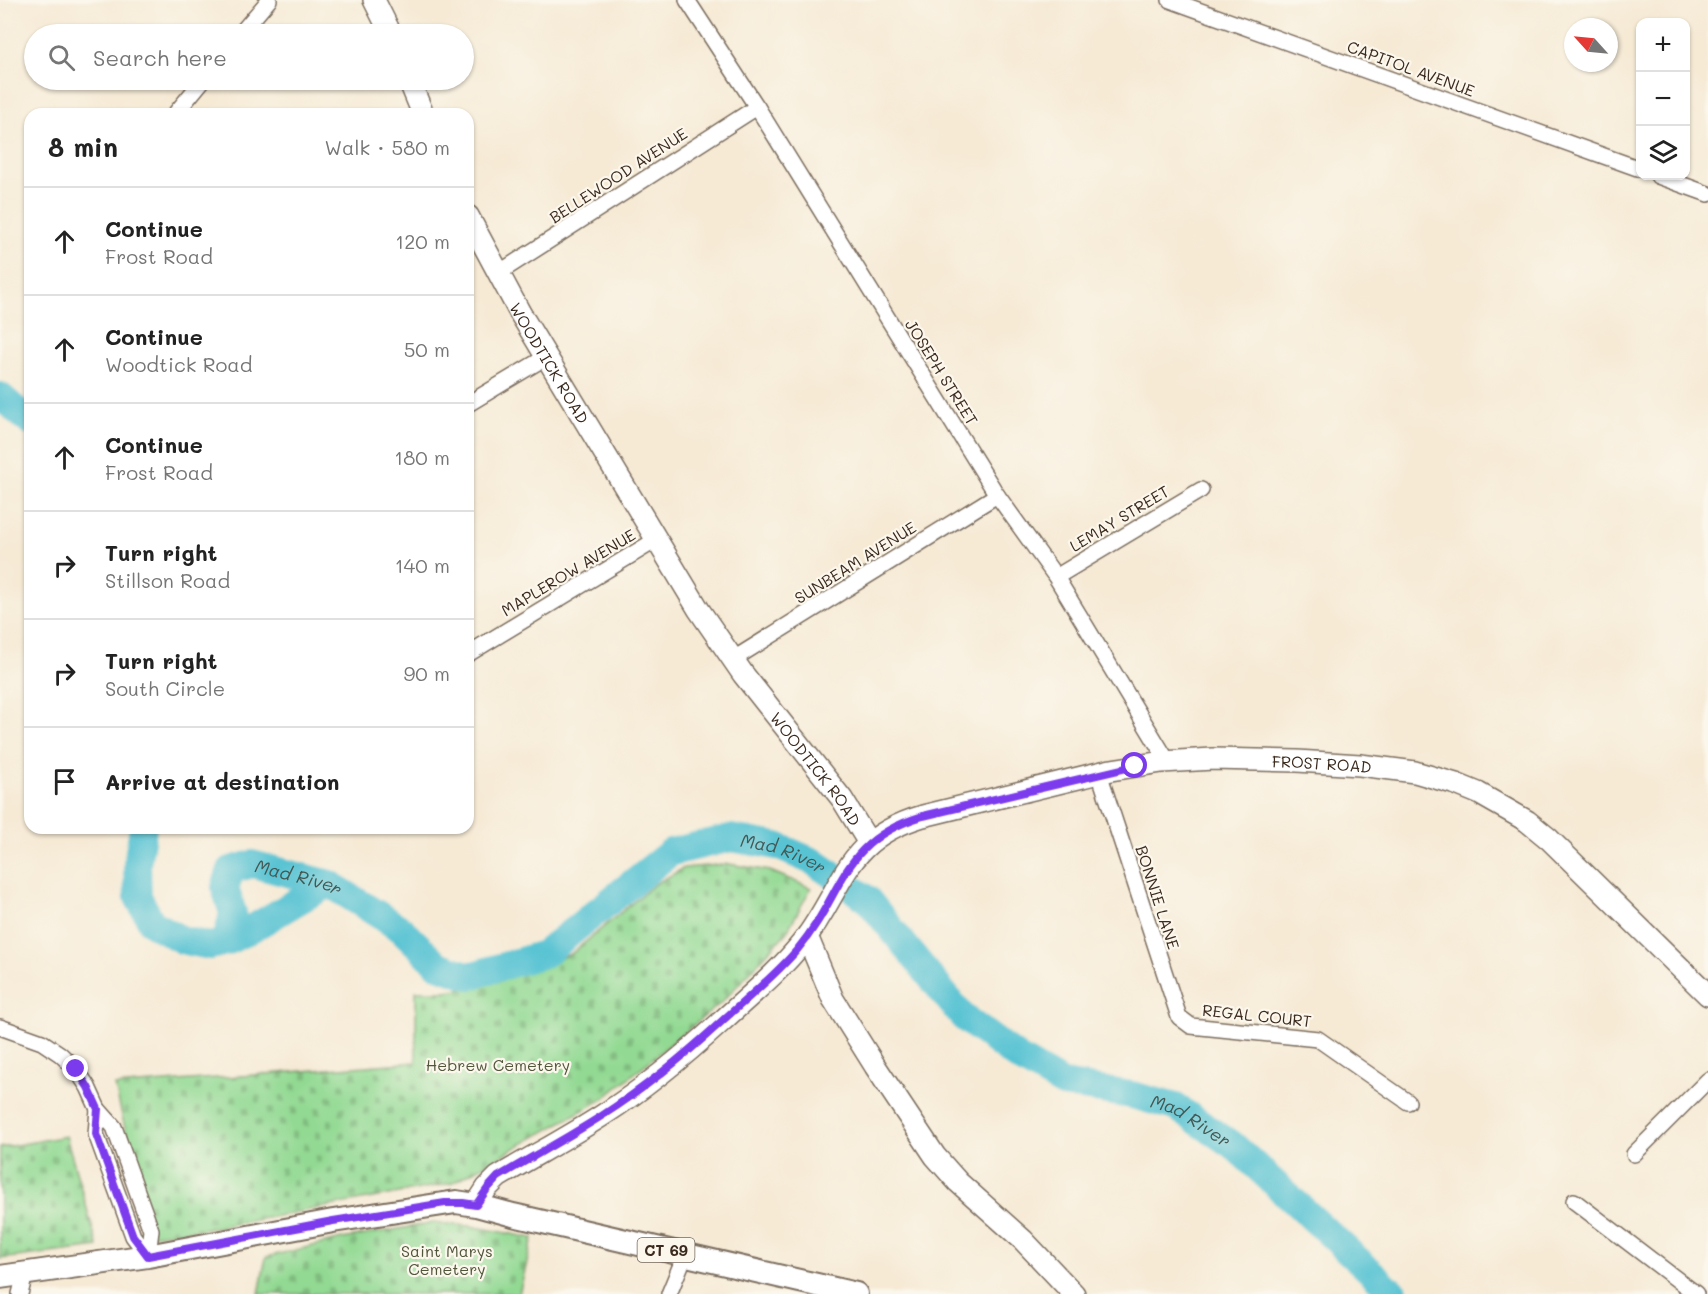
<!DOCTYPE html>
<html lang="en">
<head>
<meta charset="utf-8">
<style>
	:root { --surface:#fff; --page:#f2f2f2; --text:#222; --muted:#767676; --line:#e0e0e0 }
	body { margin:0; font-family:Mali,sans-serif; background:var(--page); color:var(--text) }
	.controls { position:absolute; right:18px; top:18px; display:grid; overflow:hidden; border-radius:12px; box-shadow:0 2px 4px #0004 }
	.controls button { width:54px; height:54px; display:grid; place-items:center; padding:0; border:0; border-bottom:2px solid var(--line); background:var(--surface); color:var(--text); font:30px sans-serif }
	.compass { position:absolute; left:1564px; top:18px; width:54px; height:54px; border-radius:50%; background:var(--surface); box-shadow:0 2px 4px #0004; rotate:297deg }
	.stop { position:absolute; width:18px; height:18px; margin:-14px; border:4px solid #7c3aed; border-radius:50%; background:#fff }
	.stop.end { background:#7c3aed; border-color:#fff; box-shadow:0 2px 6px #0008 }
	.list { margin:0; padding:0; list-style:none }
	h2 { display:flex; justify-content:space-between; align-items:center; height:78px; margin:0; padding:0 24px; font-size:26px }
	h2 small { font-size:20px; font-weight:400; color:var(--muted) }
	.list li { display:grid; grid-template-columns:39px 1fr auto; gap:18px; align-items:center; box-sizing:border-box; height:108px; padding:0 24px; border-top:2px solid var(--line) }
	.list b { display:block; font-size:22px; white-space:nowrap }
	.list p { margin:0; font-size:20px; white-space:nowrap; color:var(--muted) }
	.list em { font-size:20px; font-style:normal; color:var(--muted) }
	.icon { flex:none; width:33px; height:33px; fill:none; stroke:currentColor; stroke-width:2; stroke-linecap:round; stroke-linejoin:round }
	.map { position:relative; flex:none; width:1708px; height:1294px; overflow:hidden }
	.search { position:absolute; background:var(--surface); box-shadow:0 2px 4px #0004; left:24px; top:24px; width:450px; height:66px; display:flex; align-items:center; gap:15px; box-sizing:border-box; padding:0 21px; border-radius:33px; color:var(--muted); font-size:22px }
	.panel { position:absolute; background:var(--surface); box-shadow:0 2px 4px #0004; left:24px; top:108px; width:450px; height:726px; border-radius:18px }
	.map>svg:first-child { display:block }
	.cemetery { fill:url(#cemetery-stones); stroke:#668258; stroke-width:1.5 }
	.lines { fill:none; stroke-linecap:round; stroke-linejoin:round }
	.river { stroke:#58c3d3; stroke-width:28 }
	.street-casing { stroke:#7c6d5e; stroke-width:18 }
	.secondary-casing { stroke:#7c6d5e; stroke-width:24 }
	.primary-casing { stroke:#7c6d5e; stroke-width:26 }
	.street { stroke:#fff; stroke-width:15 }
	.secondary { stroke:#fff; stroke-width:21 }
	.primary { stroke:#fff; stroke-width:22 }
	.route { stroke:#7c3aed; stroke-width:8 }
	.labels { text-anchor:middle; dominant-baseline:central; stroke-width:4.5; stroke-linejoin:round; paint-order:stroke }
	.shield { fill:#fbf7ec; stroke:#75685c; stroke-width:1.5 }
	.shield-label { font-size:15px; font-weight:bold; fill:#3b2a1e }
	.street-label { font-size:16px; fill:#3b2a1e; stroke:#fbf7ec }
	.park-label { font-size:16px; fill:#51563b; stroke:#fbf7ec }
	.water-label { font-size:18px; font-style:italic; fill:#445854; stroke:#fbf7ec }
</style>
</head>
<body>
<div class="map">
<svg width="1708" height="1294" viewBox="0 0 1708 1294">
	<defs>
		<pattern id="cemetery-stones" width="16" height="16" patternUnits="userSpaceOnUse" patternTransform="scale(1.5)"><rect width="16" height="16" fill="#92d993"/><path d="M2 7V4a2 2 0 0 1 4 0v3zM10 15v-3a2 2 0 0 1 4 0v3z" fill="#7fba7e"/></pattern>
	</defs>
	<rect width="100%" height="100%" fill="#fbf7ec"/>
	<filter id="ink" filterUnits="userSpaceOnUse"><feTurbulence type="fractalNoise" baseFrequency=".0167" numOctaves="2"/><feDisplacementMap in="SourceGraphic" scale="12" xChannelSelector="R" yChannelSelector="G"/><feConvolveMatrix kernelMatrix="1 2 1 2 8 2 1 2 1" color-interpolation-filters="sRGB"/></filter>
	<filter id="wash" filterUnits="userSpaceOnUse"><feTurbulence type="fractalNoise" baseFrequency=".008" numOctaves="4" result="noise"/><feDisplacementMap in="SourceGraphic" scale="24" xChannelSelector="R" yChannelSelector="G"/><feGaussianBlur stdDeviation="1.35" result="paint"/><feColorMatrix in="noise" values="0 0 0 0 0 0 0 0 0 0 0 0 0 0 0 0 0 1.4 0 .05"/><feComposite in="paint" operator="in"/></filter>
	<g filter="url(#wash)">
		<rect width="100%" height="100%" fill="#f6ead5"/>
		<g class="cemetery">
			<path d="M729 864 770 871 811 888 786 933 722 1002 603 1099 452 1183 218 1227 150 1235 115 1086 416 1062V991H447L495 982 571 954 655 884 684 868Z"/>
			<path d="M66 1136 98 1247 0 1259V1148Z"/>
			<path d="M432 1223 470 1226 533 1238 519 1294H259L266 1257 342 1239Z"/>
		</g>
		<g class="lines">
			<g class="river">
				<path d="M0 396 30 422"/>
				<path id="s1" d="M143 828 137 864 138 897 152 923 182 940 210 946 226 942 233 913 225 888 231 870 252 864 330 884 401 929 438 965 470 976 544 954 671 852 731 838 777 846 814 862 867 899 963 1017 1018 1058 1063 1084 1132 1095 1176 1107 1234 1146 1395 1294"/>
				<path d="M226 942C263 925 293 901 330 884"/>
			</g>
		</g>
	</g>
	<g filter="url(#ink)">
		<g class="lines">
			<g class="street-casing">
				<g id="street">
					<path d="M687 0 757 107 997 495 1056 577 1168 762"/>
					<path d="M1170 0 1640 169"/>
					<path d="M240 34 269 0"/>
					<path d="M175 114 203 80"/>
					<path d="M1658 176 1708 194"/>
					<path d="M497 274 757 107"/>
					<path d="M468 404 546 357"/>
					<path d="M1056 577 1201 490"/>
					<path d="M468 654 656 540"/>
					<path d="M732 660 997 495"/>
					<path d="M1099 773 1179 1017 1191 1026 1318 1039 1408 1102"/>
					<path d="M0 1027 42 1042 60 1054 76 1069 88 1087 98 1109 114 1127 151 1230 148 1256"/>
					<path d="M98 1109 96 1134 133 1236 148 1256"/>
					<path d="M1634 1154 1708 1080"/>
					<path d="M1574 1201 1696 1294"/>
					<path d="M20 1294 25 1274"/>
					<path d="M669 1294 685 1255"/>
				</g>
			</g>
			<g class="secondary-casing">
				<g id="secondary">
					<path d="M374 0 391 34"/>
					<path d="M409 80 423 114"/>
					<path id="s2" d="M468 216 520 313 699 610 743 674 842 799 869 843"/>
					<path d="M807 936 833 999 875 1066 935 1156 958 1182 1023 1240 1074 1294"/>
					<path id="s3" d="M476 1205 487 1188 498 1177C533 1156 569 1137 603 1115 645 1088 684 1056 721 1022 748 997 779 972 802 943 846 886 842 840 923 816L1111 770 1162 762 1213 759 1297 761 1360 765 1415 772 1456 784 1478 793 1527 821 1549 839 1708 995"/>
				</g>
			</g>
			<g class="primary-casing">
				<path id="primary" d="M0 1277 148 1256 333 1221 456 1202 476 1205 513 1215 856 1294"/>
			</g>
			<use href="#street" class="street"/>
			<use href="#secondary" class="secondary"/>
			<use href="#primary" class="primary"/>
		</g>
	</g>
	<g class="lines" filter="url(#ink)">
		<path class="route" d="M76 1069 88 1087 98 1109 96 1134 133 1236 148 1256 333 1221 445 1203H463L476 1205 488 1188 498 1177C533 1156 569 1137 603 1115 645 1088 684 1056 721 1022 746 999 775 976 797 950 845 893 839 841 923 816L1135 766"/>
	</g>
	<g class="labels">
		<rect class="shield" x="637.5" y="1238" width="57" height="24" rx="4.5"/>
		<g class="shield-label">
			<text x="666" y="1250">CT 69</text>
		</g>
		<g class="street-label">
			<text transform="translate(1411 68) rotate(20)">CAPITOL AVENUE</text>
			<text transform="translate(618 175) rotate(-33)">BELLEWOOD AVENUE</text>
			<text stroke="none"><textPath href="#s2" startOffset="168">WOODTICK ROAD</textPath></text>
			<text transform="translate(942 372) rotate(58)">JOSEPH STREET</text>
			<text transform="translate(1119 518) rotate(-31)">LEMAY STREET</text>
			<text transform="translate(855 562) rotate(-32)">SUNBEAM AVENUE</text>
			<text transform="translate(568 572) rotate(-31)">MAPLEROW AVENUE</text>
			<text stroke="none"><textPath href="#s3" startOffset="1008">FROST ROAD</textPath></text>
			<text stroke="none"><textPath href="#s2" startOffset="654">WOODTICK ROAD</textPath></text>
			<text transform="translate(1158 897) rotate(72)">BONNIE LANE</text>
			<text transform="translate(1257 1015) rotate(6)">REGAL COURT</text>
		</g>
		<g class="park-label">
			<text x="498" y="1064">Hebrew Cemetery</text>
			<text x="447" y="1250">Saint Marys<tspan x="447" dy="18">Cemetery</tspan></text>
		</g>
		<g class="water-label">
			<text stroke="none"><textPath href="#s1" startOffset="882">Mad River</textPath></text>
			<text stroke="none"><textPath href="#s1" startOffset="324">Mad River</textPath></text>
			<text stroke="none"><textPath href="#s1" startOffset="1386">Mad River</textPath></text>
		</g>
	</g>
</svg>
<div class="controls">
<button>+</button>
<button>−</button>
<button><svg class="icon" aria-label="layers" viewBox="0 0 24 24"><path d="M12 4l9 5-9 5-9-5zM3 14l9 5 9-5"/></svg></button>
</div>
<svg class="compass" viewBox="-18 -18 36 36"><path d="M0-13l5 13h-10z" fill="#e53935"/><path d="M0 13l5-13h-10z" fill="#767676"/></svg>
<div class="stop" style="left:1135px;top:766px"></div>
<div class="stop end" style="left:76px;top:1069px"></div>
<div class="search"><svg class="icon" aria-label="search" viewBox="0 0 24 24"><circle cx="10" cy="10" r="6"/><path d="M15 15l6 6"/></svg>Search here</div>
<section class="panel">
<h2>8 min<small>Walk · 580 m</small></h2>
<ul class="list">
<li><svg class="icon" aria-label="ahead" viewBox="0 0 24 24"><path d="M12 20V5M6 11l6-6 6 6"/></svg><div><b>Continue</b><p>Frost Road</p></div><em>120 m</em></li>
<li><svg class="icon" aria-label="ahead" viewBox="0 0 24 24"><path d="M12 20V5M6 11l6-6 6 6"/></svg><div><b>Continue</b><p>Woodtick Road</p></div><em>50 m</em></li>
<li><svg class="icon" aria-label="ahead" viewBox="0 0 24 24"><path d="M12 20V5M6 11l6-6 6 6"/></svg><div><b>Continue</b><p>Frost Road</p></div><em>180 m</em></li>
<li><svg class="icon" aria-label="right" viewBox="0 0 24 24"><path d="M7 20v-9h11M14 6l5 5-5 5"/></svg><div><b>Turn right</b><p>Stillson Road</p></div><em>140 m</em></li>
<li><svg class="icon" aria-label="right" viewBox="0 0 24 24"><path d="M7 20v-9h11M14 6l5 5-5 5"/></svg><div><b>Turn right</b><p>South Circle</p></div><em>90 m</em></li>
<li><svg class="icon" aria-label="arrive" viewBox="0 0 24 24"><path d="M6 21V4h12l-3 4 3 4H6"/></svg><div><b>Arrive at destination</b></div></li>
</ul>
</section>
</div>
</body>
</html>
